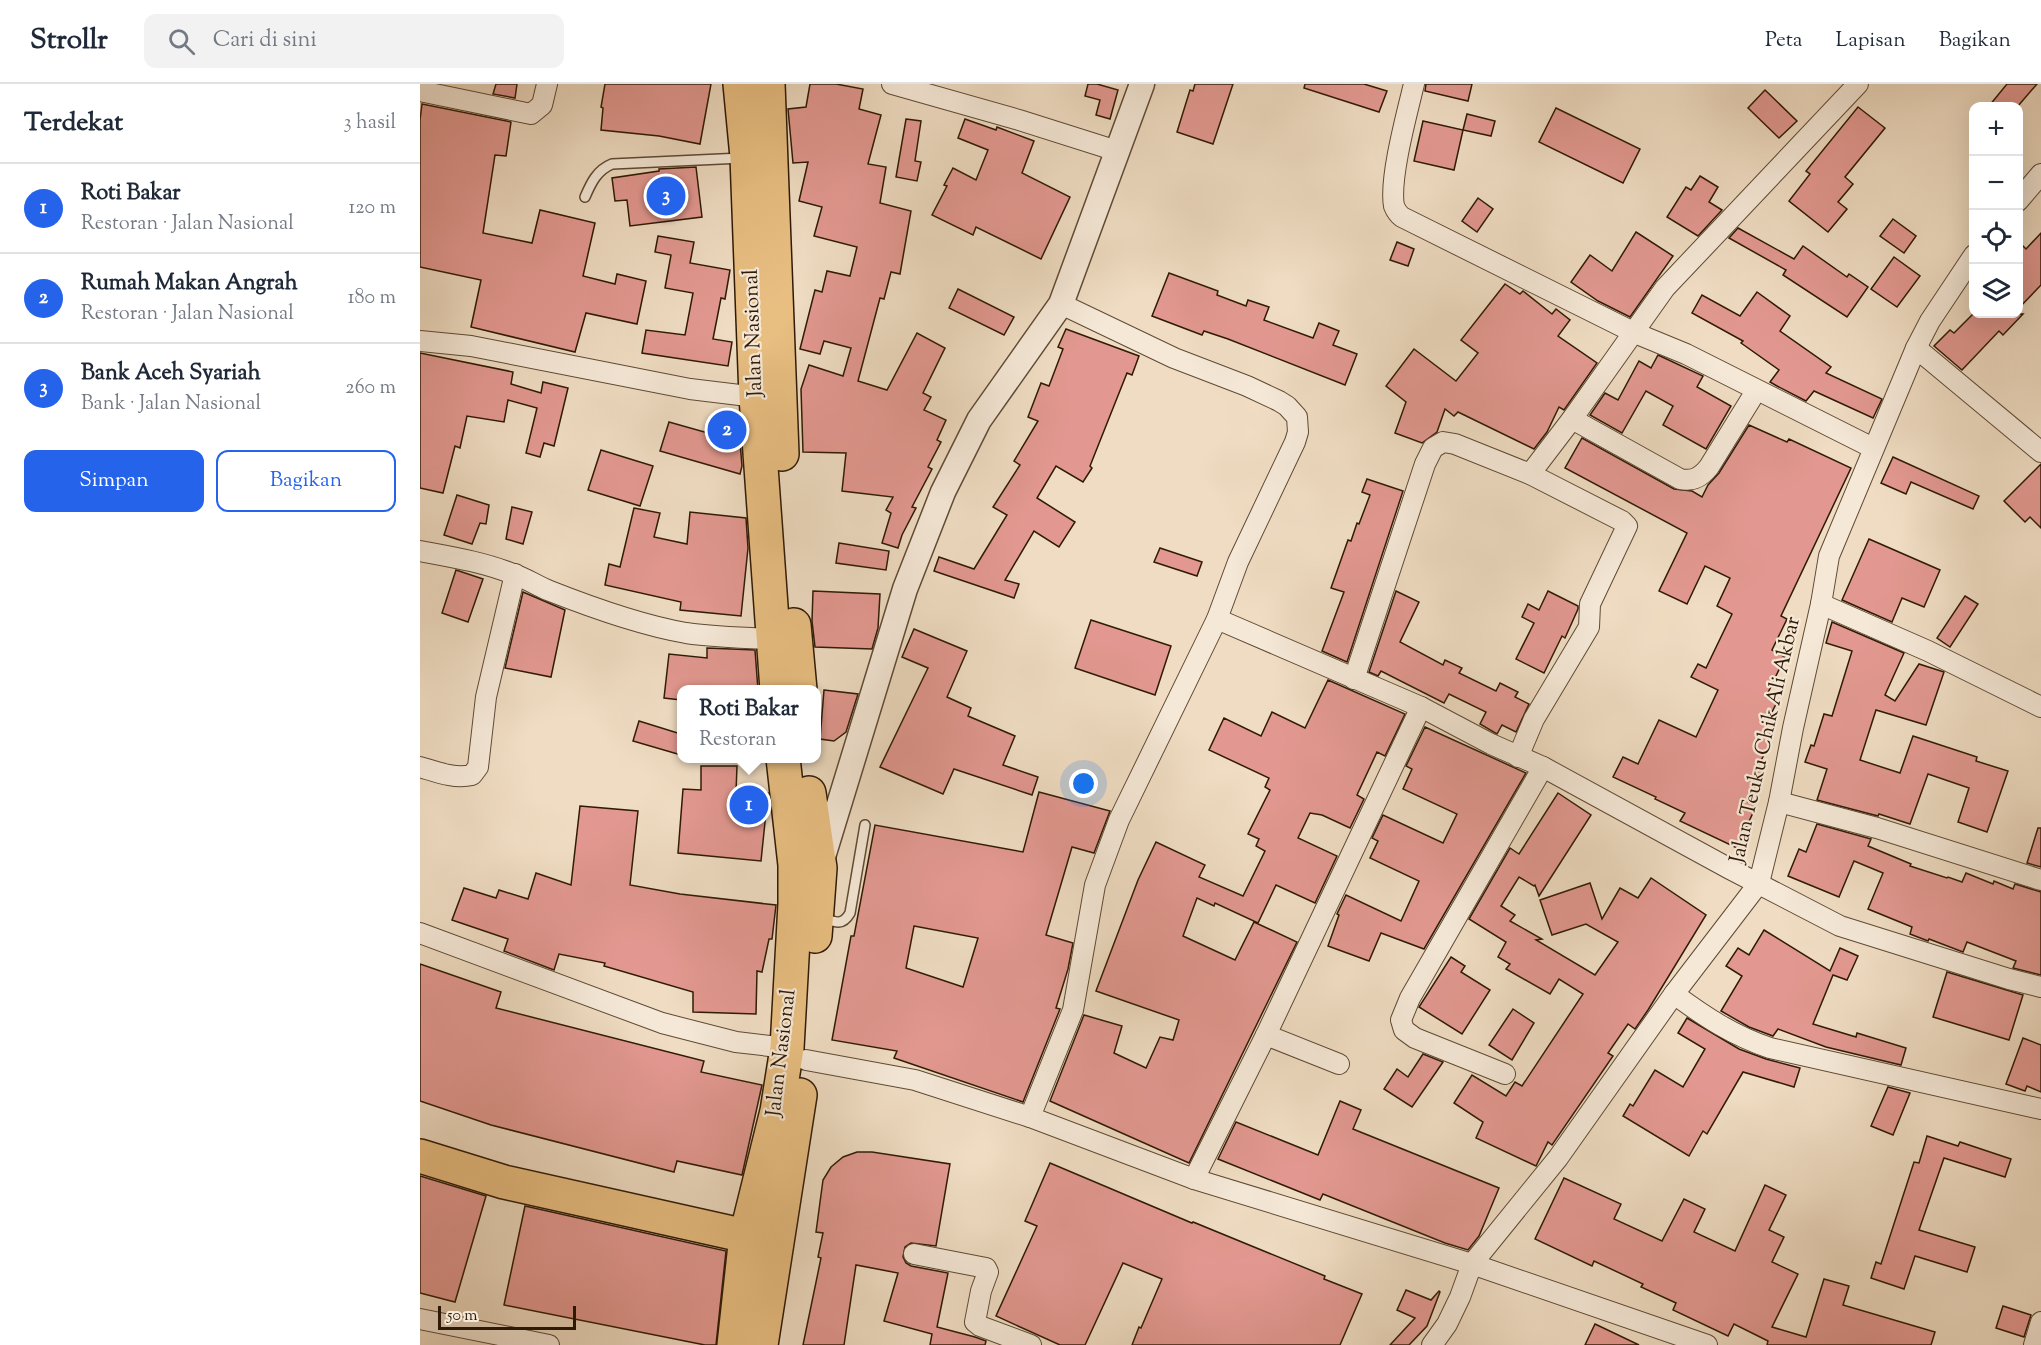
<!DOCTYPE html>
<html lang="id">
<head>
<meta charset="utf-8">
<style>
	:root { --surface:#fff; --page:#f2f2f3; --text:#1f2937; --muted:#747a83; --line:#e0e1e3; --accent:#2563eb }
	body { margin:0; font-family:"Sorts Mill Goudy",serif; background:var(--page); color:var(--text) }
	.controls { position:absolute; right:18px; top:18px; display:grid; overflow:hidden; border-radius:12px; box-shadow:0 6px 24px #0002 }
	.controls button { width:54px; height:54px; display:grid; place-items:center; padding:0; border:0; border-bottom:2px solid var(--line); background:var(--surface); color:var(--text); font:30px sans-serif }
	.scale { position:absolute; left:18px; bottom:15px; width:138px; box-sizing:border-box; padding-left:6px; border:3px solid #2f1a06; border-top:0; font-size:16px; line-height:21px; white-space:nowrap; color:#2f1a06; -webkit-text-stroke:4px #f5e8d7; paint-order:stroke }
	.you { position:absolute; left:664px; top:700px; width:21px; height:21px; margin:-15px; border:4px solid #fff; border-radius:50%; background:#1a73e8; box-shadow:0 0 0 9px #1a73e833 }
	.badge { display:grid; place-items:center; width:39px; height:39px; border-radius:50%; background:var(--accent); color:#fff; font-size:20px; font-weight:700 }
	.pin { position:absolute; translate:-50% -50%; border:3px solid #fff; box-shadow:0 2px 6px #0006 }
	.popup { position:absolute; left:257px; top:601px; width:144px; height:78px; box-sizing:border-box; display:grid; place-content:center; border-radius:12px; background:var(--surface); filter:drop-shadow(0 2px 4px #0005); font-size:20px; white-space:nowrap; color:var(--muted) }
	.popup b { font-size:22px; color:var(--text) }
	.popup::after { content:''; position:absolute; left:50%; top:100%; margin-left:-12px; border:12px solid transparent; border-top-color:var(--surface) }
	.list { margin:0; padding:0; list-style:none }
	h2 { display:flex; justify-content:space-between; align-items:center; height:78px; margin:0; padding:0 24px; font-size:26px }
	h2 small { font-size:20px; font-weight:400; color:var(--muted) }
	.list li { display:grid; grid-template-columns:39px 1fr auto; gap:18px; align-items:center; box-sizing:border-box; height:90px; padding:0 24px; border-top:2px solid var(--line) }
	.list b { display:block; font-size:22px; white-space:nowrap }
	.list p { margin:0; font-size:20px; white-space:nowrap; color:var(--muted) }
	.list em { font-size:20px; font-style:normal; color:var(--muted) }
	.actions { display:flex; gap:12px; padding:18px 24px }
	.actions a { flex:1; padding:14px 0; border:2px solid var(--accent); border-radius:12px; text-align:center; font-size:21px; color:var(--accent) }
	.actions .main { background:var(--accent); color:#fff }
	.icon { flex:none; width:33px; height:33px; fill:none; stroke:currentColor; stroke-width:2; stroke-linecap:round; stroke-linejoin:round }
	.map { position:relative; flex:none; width:1621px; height:1261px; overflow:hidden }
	header { display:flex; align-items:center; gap:36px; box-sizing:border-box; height:84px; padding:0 30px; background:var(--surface); border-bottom:2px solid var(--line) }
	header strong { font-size:28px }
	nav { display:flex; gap:33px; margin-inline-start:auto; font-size:21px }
	.search { width:420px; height:54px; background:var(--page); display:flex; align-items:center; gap:15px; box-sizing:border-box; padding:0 21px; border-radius:12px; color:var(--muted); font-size:22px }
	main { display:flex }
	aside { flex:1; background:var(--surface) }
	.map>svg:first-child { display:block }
	.building { fill:#e29890; stroke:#2f1a06; stroke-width:1.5; fill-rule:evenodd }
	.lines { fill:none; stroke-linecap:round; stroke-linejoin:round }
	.service-casing { stroke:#5f4a35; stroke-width:12 }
	.minor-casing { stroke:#5f4a35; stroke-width:22 }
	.tertiary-casing { stroke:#5f4a35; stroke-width:27 }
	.trunk-casing { stroke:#2f1a06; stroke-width:36 }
	.service { stroke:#f5e8d7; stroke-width:9 }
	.minor { stroke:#f5e8d7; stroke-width:20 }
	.tertiary { stroke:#f5e8d7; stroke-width:24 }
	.trunk { stroke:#e8be81; stroke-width:33 }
	.labels { text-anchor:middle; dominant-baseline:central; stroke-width:4.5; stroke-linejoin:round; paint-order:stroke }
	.street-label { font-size:21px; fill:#2f1a06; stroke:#f5e8d7 }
</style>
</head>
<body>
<header>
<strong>Strollr</strong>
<div class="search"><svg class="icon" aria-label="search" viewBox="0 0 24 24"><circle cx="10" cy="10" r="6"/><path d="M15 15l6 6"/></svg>Cari di sini</div>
<nav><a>Peta</a><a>Lapisan</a><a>Bagikan</a></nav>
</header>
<main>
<aside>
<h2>Terdekat<small>3 hasil</small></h2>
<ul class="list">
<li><span class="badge">1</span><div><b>Roti Bakar</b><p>Restoran · Jalan Nasional</p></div><em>120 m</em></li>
<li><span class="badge">2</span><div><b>Rumah Makan Angrah</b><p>Restoran · Jalan Nasional</p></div><em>180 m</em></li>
<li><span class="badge">3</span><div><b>Bank Aceh Syariah</b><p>Bank · Jalan Nasional</p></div><em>260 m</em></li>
</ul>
<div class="actions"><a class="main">Simpan</a><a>Bagikan</a></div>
</aside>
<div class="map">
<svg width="1621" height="1261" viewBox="0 0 1621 1261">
	<rect width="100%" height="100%" fill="#efdcc2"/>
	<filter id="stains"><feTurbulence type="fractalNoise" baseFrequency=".00333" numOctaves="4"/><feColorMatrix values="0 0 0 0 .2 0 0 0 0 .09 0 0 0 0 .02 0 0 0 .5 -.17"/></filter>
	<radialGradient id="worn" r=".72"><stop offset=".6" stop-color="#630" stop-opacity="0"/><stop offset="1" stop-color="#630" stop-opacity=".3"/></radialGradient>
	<g class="building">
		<path d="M76 0H97L95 14 73 10Z"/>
		<path d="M185 0H291L280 60 239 52 181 46 183 24 181 23Z"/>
		<path d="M390 0H416L443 5 439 25 461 31 448 80 466 83 460 119 491 127 480 190 471 188 464 215 460 214 438 297 467 306 497 249 525 264 503 309 511 313 504 326 526 336 517 356 521 358 508 383 512 385 492 423 496 424 482 451 478 464 462 459 471 429 466 426 473 413 422 407 426 369 383 368 381 305 389 281 423 292 431 264 404 257 400 270 380 265 395 206 402 208 407 187 430 192 437 163 394 152 402 123 379 117 388 78 373 79 368 25 386 23Z"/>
		<path d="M668 0H677L698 6 690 35 676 31 680 16 665 12Z"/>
		<path d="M775 0H813L793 60 757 48 770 6 773 7Z"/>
		<path d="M885 0H944L967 7 959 28 884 4Z"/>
		<path d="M1006 0H1052L1048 17 1005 7Z"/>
		<path d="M1587 0H1617L1598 22H1569Z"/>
		<path d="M1345 6 1377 37 1359 54 1328 24Z"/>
		<path d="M2 20 91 38 86 72 75 71 63 149 112 159 120 126 175 139 163 192 195 200 197 190 226 197 217 240 166 229 155 268 51 243 61 196 0 183V36Z"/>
		<path d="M1438 23 1465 44 1425 93 1433 100 1418 118 1427 125 1408 148 1369 117 1390 90 1386 87Z"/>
		<path d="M1136 24 1220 65 1203 99 1119 58Z"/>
		<path d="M1047 30 1075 37 1071 52 1043 46Z"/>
		<path d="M486 35 501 37 495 77 501 78 497 97 476 93Z"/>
		<path d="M545 35 576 46 577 43 614 57 602 89 650 113 621 175 556 143 553 151 512 131 527 102 524 101 533 84 556 96 568 66 538 54Z"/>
		<path d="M1003 37 1043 46 1034 86 994 77Z"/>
		<path d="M276 83 282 133 210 142 207 116 195 117 192 94 239 87V85Z"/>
		<path d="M1280 92 1298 103 1289 118 1302 126 1278 152 1247 133 1266 103 1271 106Z"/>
		<path d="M1058 114 1073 125 1057 148 1042 137Z"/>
		<path d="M1473 135 1496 152 1484 169 1460 152Z"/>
		<path d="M1318 144 1374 175 1383 162 1427 193 1429 190 1448 203 1427 233 1363 191 1366 186 1309 154Z"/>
		<path d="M1216 148 1253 172 1210 233 1178 217 1151 198 1170 171 1192 187Z"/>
		<path d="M1621 149V201L1599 224V158L1606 165Z"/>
		<path d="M238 152 274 158 270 179 310 186 305 215 301 214 293 255 312 258 308 282 222 269 226 246 265 251 273 209 245 204 251 171 235 168Z"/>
		<path d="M977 158 994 165 988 182 970 176Z"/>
		<path d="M1474 173 1500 192 1477 223 1451 205Z"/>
		<path d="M749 189 798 207 797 211 826 222 828 216 849 223 844 236 893 254 899 239 919 247 913 261 937 270 925 301 808 255 784 247 782 251 732 232Z"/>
		<path d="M1085 200 1100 210 1103 207 1132 230 1136 225 1150 236 1138 252 1177 279 1144 326 1139 323 1127 348 1114 365 1038 328 1034 332 1025 325 1017 348 1002 359 975 349 986 318 966 302 994 265 1036 297 1058 269 1041 256Z"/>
		<path d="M538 205 594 233 584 251 529 224Z"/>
		<path d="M1337 208 1370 232 1360 247 1411 283 1406 289 1462 315 1453 334 1394 307 1386 317 1357 302 1350 298 1359 286 1321 259 1323 257 1272 229 1282 211 1320 232Z"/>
		<path d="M1553 230H1603L1583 251 1579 247 1542 286 1514 262 1530 246 1534 249Z"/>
		<path d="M646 245 719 272 712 291 707 289 670 382 672 384 663 398 636 382 617 414 655 438 639 463 614 447 585 496 599 500 594 514 514 487 519 473 554 485 587 431 573 423 600 381 594 377 618 337 608 333 621 299 629 302 643 265 638 263Z"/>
		<path d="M0 269 93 288 91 300 121 309 123 298 148 304 134 362 124 359 120 373 106 369 117 324 88 316 84 338 47 332 40 364 35 362 23 409 0 404Z"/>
		<path d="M1238 271 1283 292 1277 303 1311 322 1286 365 1243 341 1253 322 1226 307 1202 349 1170 331 1185 309 1198 316 1219 277 1231 284Z"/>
		<path d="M249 338 320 358 322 382 320 390 240 367Z"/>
		<path d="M1329 341 1367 358 1369 355 1431 384 1361 532 1367 535 1352 566 1365 573 1346 613 1357 618 1350 632 1357 635 1349 653 1352 654 1337 685 1342 687 1328 718 1336 722 1317 764 1260 737 1265 729 1235 715 1236 713 1193 693 1203 673 1218 680 1239 636 1276 653 1298 606 1271 593 1278 580 1286 584 1312 530 1297 522 1310 494 1285 482 1267 520 1239 507 1267 449 1145 384 1162 354 1254 405 1272 407 1282 413 1288 401 1299 389Z"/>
		<path d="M181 366 233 382 220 422 168 406Z"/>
		<path d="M1473 373 1559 412 1553 425 1491 398 1486 410 1461 399Z"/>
		<path d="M1621 380V444L1610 433 1605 438 1584 417Z"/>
		<path d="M947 395 983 407 927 578 902 567 924 508 911 504 928 456 931 457 937 439 939 440 950 411 942 408Z"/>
		<path d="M37 411 69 421 66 440 60 439 52 460 24 451Z"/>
		<path d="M92 423 112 428 103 460 86 455Z"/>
		<path d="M214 424 240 429 234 453 267 460 270 428 326 434 328 464 321 532 260 526 261 518 185 501 189 480 200 483Z"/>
		<path d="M1449 455 1520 486 1504 523 1482 514 1472 538 1422 516Z"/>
		<path d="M419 459 469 467 466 486 416 479Z"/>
		<path d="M740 464 782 478 777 492 734 478Z"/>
		<path d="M36 486 63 495 48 538 22 529Z"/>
		<path d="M393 507 460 510 458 544 452 565 395 563 392 537Z"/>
		<path d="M976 507 999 518 980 558 1023 581 1025 576 1042 584 1039 589 1076 607 1080 599 1098 608 1095 613 1109 620 1096 648 1082 641 1077 650 1060 640 1066 628 1029 610 1024 619 961 587 958 592 949 588Z"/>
		<path d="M1128 507 1158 522V525L1145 554 1142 552 1124 589 1096 575 1114 539 1102 533 1108 520 1119 526Z"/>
		<path d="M103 508 145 526 131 593 85 584Z"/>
		<path d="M1545 512 1558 520 1530 563 1517 554Z"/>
		<path d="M671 536 751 562 735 611 655 584Z"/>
		<path d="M1412 538 1484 569 1465 611 1475 617 1499 580 1524 588 1506 641 1456 626 1440 676 1480 689 1493 652 1557 673 1556 677 1588 687 1567 748 1538 738 1549 704 1508 690 1490 740 1459 730 1458 732 1397 716 1407 685 1385 678 1391 661 1394 662 1404 630 1412 632 1432 567 1406 559Z"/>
		<path d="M494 545 547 567 527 613 551 624 548 632 595 652 583 681 618 693 612 711 534 685 523 710 460 683 508 584 482 573Z"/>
		<path d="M287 564 335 566 338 606H261V616L244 614 249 570 287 574Z"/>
		<path d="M908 596 985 630 965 672 957 668 937 711 944 715 930 744 902 731 890 729 878 754 917 772 895 819 856 801 838 839 795 819 794 822 777 814 763 852 815 876 834 838 877 858 769 1079 630 1017 664 931 702 942 694 969 726 984 740 953 753 956 759 936 676 907 718 796 736 758 785 781 779 793 823 812 845 767 836 762 839 755 828 750 850 706 845 703 849 694 789 666 804 634 841 652 852 628 885 644Z"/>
		<path d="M404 606 438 610 426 648 414 657 400 655Z"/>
		<path d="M219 637 261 650V671L213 657Z"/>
		<path d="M1005 643 1106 689 1004 865 961 849 949 877 908 862 919 831 917 830 926 811 981 837 999 797 950 774 958 757 952 754 963 731 1023 759 1037 730 983 705 992 685 986 682Z"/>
		<path d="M281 682H317L316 708 348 709 341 777 258 769 263 705 281 706Z"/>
		<path d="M619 708 690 727 674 769 652 763 626 851 653 859 648 885 636 924 640 925 603 1018 474 974 477 967 412 956 431 852H434L455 741 603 768ZM494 842 558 854 543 903 486 884Z"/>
		<path d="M1138 709 1171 731 1119 812 1115 801 1114 802 1099 793 1081 822 1095 831 1090 837 1122 855 1116 856 1175 891 1198 858 1166 840 1132 851 1120 816 1170 799 1182 835 1200 804 1218 814 1231 794 1286 831 1228 926 1215 945 1208 940 1188 969 1193 972 1132 1061 1128 1058 1116 1082 1056 1054 1063 1038 1034 1019 1052 991 1086 1012 1095 998 1102 1002 1163 910 1139 895 1130 910 1086 885 1090 880 1078 873 1086 858 1049 835 1090 764 1099 770Z"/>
		<path d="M160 722 218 727 210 801 260 810 356 821 352 855H349L342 888 337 887 336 930 273 928V908L184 882 185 879 139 870 134 886 84 867 88 855 32 836 44 804 76 814 79 806 108 815 116 789 151 801Z"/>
		<path d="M1397 740 1451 755 1448 762 1491 780 1490 782 1527 794 1528 793 1542 798 1546 789 1573 800 1574 797 1593 805 1595 800 1621 808V891L1593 884 1596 877 1547 858 1543 868 1509 855 1508 857 1490 850 1492 843 1448 825 1463 789 1434 777 1419 813 1368 792 1379 765 1386 768Z"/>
		<path d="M1618 744H1621V783L1607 779Z"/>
		<path d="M1344 846 1410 887 1420 864 1438 872 1427 896 1413 891 1393 940 1436 953 1437 949 1486 964 1481 981 1406 963 1358 945 1353 952 1329 943 1301 927 1322 892 1306 882 1318 864 1329 871Z"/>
		<path d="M1031 873 1045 882 1041 888 1070 906 1042 950 999 923Z"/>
		<path d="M0 880 81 908 76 924 284 977 281 988 342 1001 322 1091 257 1077 254 1088 71 1041 0 1017Z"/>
		<path d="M1527 888 1603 911 1589 956 1513 933Z"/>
		<path d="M1093 925 1114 939 1092 976 1069 961Z"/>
		<path d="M1267 934 1319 965 1346 975 1380 984 1374 1003 1323 988 1287 1050 1283 1047 1269 1072 1203 1032 1210 1020 1213 1022 1235 986 1263 1003 1285 965 1258 949Z"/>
		<path d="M1603 954 1621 961V1008L1607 1002 1605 1007 1586 1000Z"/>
		<path d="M1003 970 1023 978 992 1023 964 1005 977 985 988 993Z"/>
		<path d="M1468 1003 1490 1009 1473 1051 1451 1042Z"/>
		<path d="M920 1017 941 1026 933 1045 1079 1104 1059 1152 1048 1166 1025 1159 903 1110 900 1116 798 1075 816 1038 898 1071Z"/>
		<path d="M1507 1052 1538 1062 1540 1058 1591 1075 1585 1093 1524 1074 1499 1146 1555 1163 1547 1188 1495 1172 1484 1205 1451 1194 1456 1178 1461 1180 1494 1078 1499 1079Z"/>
		<path d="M437 1068H452L530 1080 516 1162 491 1159 485 1163 483 1173 486 1179 491 1182 528 1189 517 1243 555 1253 566 1257 565 1261H510L512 1250 464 1237 478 1189 436 1181 424 1261H383L401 1174 398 1173 403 1149 396 1148 403 1096 411 1083 423 1073Z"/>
		<path d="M630 1079 772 1139 773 1138 905 1192 904 1195 942 1210 920 1261H712L719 1243 721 1244 742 1195 703 1179 665 1261H640L576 1232 617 1142 605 1137Z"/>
		<path d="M0 1092 66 1112 35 1218 0 1209Z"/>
		<path d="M1144 1094 1201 1120 1194 1135 1242 1157 1264 1115 1285 1125 1274 1148 1315 1167 1345 1101 1366 1111 1349 1146 1364 1153 1352 1178 1378 1190 1352 1243 1386 1253 1404 1195 1429 1202 1423 1221 1515 1248 1511 1261H1347L1348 1257 1314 1240 1308 1252 1253 1226 1256 1219 1221 1203 1223 1200 1174 1177 1172 1182 1115 1155Z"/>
		<path d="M105 1122 306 1167 296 1261H285L84 1221Z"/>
		<path d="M986 1206 1011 1216 1019 1207 1020 1208 1007 1242 989 1261H970L995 1234 977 1226Z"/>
		<path d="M1583 1222 1611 1231 1604 1253 1576 1244Z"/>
		<path d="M1175 1240 1219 1261H1165Z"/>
	</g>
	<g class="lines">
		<g class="service-casing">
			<g id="service">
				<path d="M165 113C171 99 177 86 192 80L322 74"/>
				<path d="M402 833C414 838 422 843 430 829L445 741"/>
			</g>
		</g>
		<g class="minor-casing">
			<g id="minor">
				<path d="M472 0 599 36 697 67"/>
				<path d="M994 0C987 29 969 95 974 122 976 127 978 130 982 133L1215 249 1266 270 1453 364"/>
				<path d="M0 7 111 30 122 21 127 0"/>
				<path d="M1598 117 1621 90"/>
				<path d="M0 257 51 262 270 305 336 313"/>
				<path d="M1496 264 1621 368"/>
				<path d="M1152 335 1260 395C1273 398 1281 393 1289 383L1336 307"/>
				<path d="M1110 390 1152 335 1245 204 1438 0"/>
				<path d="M0 467C32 473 63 478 93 490 106 494 117 502 130 507 173 524 220 541 266 549 294 553 323 554 352 555"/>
				<path d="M1401 520 1508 567 1621 623"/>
				<path d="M797 535 1001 623 1071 660 1123 683 1310 785 1420 842 1589 895 1621 903"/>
				<path d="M934 595 1005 380 1013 364 1023 358 1035 360 1110 390 1202 437 1207 442 1170 520 1169 543 1114 635 1098 673"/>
				<path d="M0 683C17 688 34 695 52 691L58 683 66 613 95 490"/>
				<path d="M1359 718 1457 744 1621 796"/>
				<path d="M0 849 242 939 316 958 367 964"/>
				<path d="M1254 910C1285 933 1314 952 1350 964L1621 1025"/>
				<path d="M846 951 919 980"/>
				<path d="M386 976 495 996 610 1033 774 1095 1052 1180 1287 1261"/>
				<path d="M1085 990 995 954 984 946 981 936 990 914 1123 683"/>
				<path d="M610 1033 653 926 675 801 699 736 797 535 818 478 875 358 878 348 877 333 867 322 859 317 827 302 754 274 641 220"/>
				<path d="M774 1095 846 951 1001 623"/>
				<path d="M494 1170 566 1184 568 1188 561 1207 555 1238 560 1242 611 1261"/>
				<path d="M0 1235 129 1261"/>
				<path d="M1012 1261 1027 1240 1040 1213 1052 1180 1138 1074 1254 910 1339 799 1359 718 1373 644 1401 520 1409 472 1496 264 1510 237 1554 171"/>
				<path d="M1614 1261 1621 1238"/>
			</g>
		</g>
		<g class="tertiary-casing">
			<path id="tertiary" d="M402 776 485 505 523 408 559 336 641 220 722 0"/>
		</g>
		<g class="trunk-casing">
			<g id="trunk">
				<path d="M320 0 327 73 336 313 357 606"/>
				<path d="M348 0 362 370"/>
				<path d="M374 541 380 606"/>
				<path d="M389 709 400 784 395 852"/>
				<path d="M0 1072 84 1098 326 1152"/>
				<path d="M314 1261 326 1152 357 1027 367 964 375 820V781L363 674"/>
				<path d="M341 1261 380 1011"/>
			</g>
		</g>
		<use href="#service" class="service"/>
		<use href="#minor" class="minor"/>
		<use href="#tertiary" class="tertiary"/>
		<use href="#trunk" class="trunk"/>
	</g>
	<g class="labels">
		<g class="street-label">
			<text transform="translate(334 249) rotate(-92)">Jalan Nasional</text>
			<text transform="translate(1346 656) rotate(-77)">Jalan Teuku Chik Ali Akbar</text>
			<text transform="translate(362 969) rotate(-83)">Jalan Nasional</text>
		</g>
	</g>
	<rect width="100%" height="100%" filter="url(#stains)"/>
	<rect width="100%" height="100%" fill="url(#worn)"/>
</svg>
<div class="controls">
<button>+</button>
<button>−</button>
<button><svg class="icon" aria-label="locate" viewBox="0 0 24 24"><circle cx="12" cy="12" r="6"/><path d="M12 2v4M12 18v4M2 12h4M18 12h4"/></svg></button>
<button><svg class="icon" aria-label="layers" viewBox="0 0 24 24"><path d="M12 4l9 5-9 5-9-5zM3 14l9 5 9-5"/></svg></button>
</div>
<div class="scale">50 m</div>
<div class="you"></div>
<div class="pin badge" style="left:329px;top:721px">1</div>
<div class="popup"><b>Roti Bakar</b>Restoran</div>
<div class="pin badge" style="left:307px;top:346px">2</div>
<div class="pin badge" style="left:246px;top:112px">3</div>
</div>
</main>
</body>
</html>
